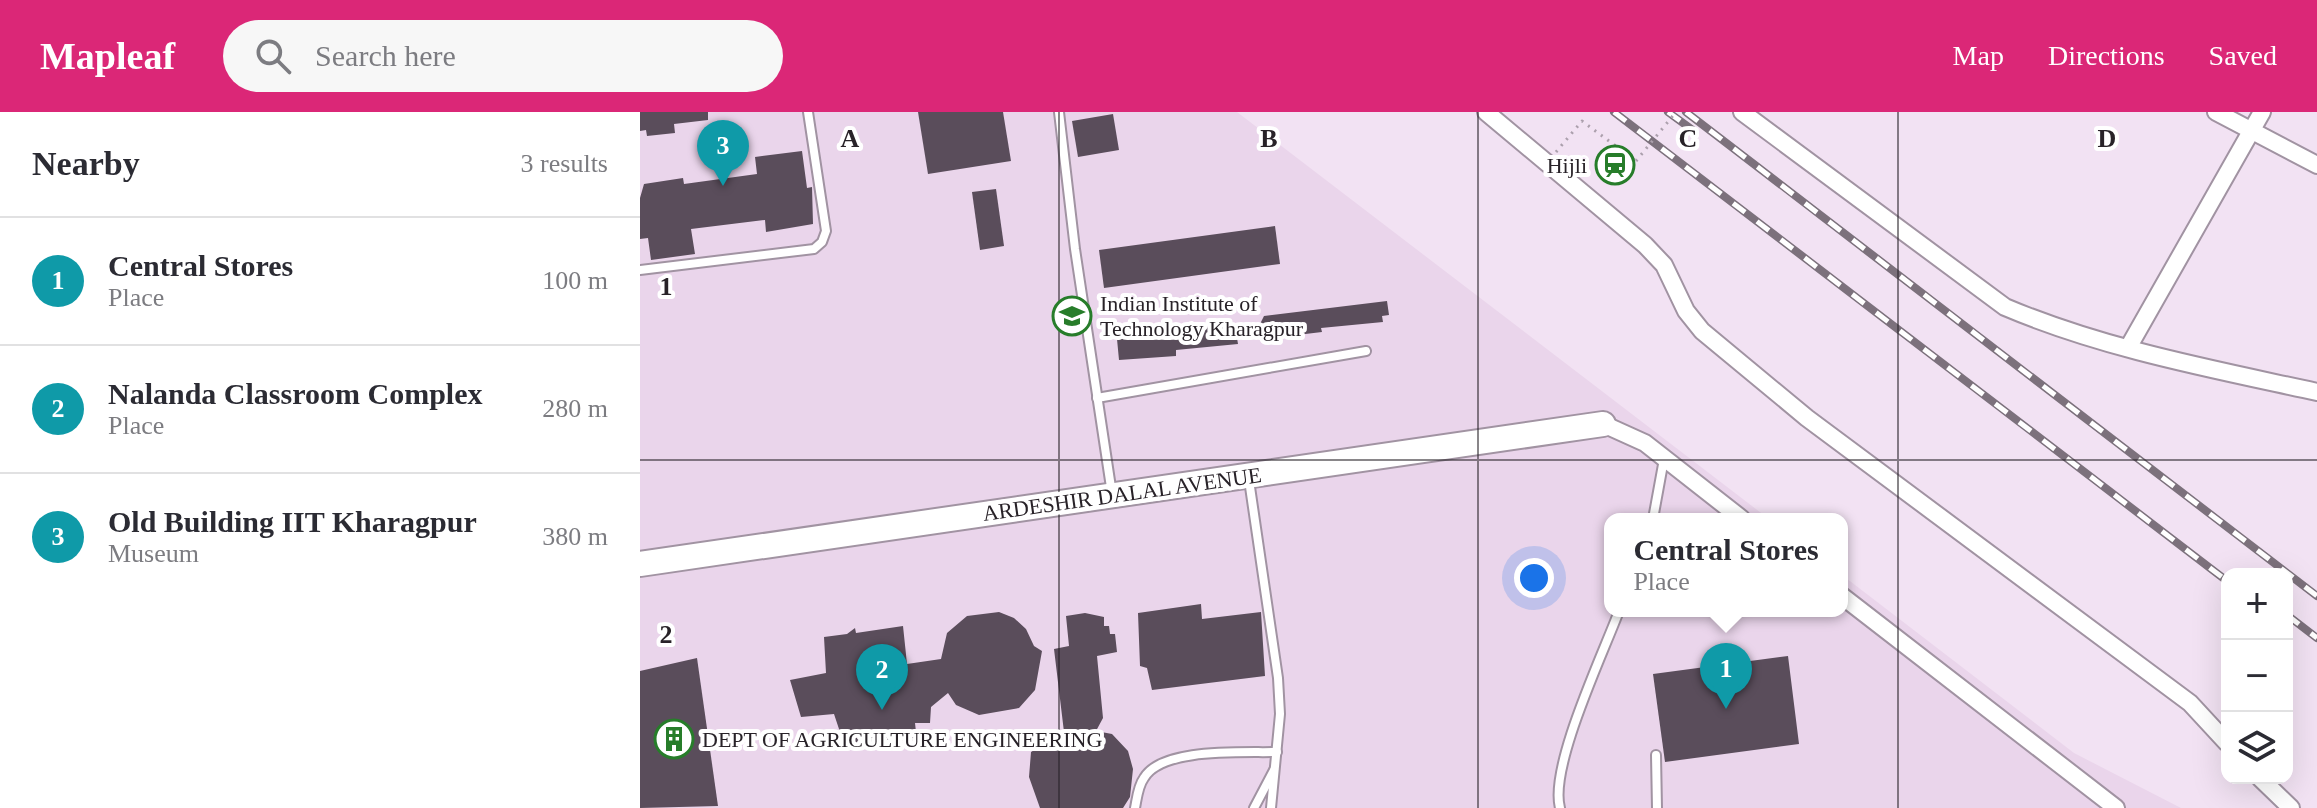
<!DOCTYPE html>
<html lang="en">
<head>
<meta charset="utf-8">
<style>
	:root { --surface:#fff; --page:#f7f7f7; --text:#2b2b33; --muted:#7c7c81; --line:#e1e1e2; --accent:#db2777 }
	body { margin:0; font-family:"Times New Roman",serif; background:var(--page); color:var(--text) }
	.controls { position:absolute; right:24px; bottom:24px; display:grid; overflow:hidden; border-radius:16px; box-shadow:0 8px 32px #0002 }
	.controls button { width:72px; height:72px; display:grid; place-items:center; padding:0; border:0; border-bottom:2px solid var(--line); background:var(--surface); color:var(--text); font:40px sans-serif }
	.you { position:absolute; left:894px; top:466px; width:28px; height:28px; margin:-20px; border:6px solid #fff; border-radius:50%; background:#1a73e8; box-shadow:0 0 0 12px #1a73e833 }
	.badge { display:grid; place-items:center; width:52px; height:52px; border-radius:50%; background:var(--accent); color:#fff; font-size:26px; font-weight:700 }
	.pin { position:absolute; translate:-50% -66px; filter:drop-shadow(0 2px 4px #0008) }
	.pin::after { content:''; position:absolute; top:42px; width:28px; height:24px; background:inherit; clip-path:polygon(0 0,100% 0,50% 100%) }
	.popup { position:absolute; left:964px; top:401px; width:244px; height:104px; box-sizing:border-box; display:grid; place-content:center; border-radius:16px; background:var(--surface); filter:drop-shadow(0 2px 6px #0005); font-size:26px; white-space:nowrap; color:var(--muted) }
	.popup b { font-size:30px; color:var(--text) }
	.popup::after { content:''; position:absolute; left:50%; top:100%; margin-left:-16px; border:16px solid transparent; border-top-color:var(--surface) }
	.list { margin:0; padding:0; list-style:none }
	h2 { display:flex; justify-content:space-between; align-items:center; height:104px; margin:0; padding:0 32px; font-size:34px }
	h2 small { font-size:26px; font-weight:400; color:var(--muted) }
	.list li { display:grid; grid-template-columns:52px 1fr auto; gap:24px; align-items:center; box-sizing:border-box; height:128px; padding:0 32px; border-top:2px solid var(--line) }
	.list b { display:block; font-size:30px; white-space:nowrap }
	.list p { margin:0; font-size:26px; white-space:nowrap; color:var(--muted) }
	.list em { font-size:26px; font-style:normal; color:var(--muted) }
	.icon { flex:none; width:44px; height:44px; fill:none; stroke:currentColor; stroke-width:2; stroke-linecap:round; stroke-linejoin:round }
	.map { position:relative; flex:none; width:1677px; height:696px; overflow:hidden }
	header { display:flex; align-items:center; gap:48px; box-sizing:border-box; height:112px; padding:0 40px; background:var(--accent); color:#fff }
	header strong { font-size:38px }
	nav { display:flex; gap:44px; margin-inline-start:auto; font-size:28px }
	.search { width:560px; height:72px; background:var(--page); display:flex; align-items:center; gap:20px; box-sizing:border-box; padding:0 28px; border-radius:44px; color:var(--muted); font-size:30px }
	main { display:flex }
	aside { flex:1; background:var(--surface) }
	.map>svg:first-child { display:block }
	.built { fill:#ead5eb }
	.building { fill:#5a4d5b }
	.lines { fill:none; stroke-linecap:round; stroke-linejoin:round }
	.lane-casing { stroke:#a193a2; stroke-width:12 }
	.street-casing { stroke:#a193a2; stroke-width:20 }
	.secondary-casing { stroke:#a193a2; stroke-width:28 }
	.path { stroke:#aca0ad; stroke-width:3; stroke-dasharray:2 6; stroke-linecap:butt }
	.lane { stroke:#fff; stroke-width:8 }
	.street { stroke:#fff; stroke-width:16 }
	.secondary { stroke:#fff; stroke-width:24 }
	.rail-casing { stroke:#7c717c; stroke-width:8 }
	.rail { stroke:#fff; stroke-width:5; stroke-dasharray:15; stroke-linecap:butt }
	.path-bridge { stroke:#aca0ad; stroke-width:3; stroke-dasharray:2 6; stroke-linecap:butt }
	.grid { fill:none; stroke:#282228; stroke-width:2; stroke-opacity:0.55 }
	.labels { text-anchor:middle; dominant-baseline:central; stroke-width:8; stroke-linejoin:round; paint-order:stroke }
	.poi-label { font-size:22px; fill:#282228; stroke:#fff; text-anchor:start }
	.street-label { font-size:22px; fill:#282228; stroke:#fff }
	.grid-label { font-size:26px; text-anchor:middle; font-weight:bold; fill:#282228; stroke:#fff; stroke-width:8; stroke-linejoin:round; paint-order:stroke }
</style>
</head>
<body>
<header>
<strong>Mapleaf</strong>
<div class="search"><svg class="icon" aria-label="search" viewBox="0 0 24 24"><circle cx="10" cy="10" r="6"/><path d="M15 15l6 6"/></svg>Search here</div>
<nav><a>Map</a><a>Directions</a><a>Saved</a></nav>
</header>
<main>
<aside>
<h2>Nearby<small>3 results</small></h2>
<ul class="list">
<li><span class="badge" style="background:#0f9aa8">1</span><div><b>Central Stores</b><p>Place</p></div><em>100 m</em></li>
<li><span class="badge" style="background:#0f9aa8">2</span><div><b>Nalanda Classroom Complex</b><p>Place</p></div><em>280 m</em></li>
<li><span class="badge" style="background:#0f9aa8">3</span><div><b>Old Building IIT Kharagpur</b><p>Museum</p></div><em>380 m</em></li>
</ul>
</aside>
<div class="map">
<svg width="1677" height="696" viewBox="0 0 1677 696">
	<rect width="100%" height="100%" fill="#f2e2f3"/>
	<path class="built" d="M0 0H597L1129 407H970V499H1202V463L1434 641 1541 696H0Z"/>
	<g class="building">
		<path d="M0 0H68V8L34 12 35 21 7 24 6 18 0 19Z"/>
		<path d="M278 0H363L371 49 288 62Z"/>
		<path d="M473 2 479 38 438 45 432 9Z"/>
		<path d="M162 39 167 76 172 75 173 112 126 120 125 108 51 117 55 142 11 148 8 126 0 127V86L4 72 43 66 44 72 117 62 115 45Z"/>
		<path d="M356 77 364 134 340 138 332 80Z"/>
		<path d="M635 114 640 152 464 176 459 138Z"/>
		<path d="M747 189 749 203 742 204 743 210 681 216 682 220 632 226 614 224 624 204Z"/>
		<path d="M602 211 603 225 597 226 598 232 536 238V244L479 248 477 227Z"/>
		<path d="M561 492 562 507 621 500 625 564 512 578 507 556 500 554 498 501Z"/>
		<path d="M359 500 374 506 386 517 394 534 402 539 395 578 379 596 339 603 316 593 308 581 291 595 290 611H275L277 629H234L206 638 194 602 161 605 150 568 186 561 184 525 207 522 215 516 216 521 263 514 267 552 301 547 307 521 327 504Z"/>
		<path d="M445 501 464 505V514H469L470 522H475L477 540 457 544 463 606 456 619 472 622 488 639 493 657 490 685 483 696H400L389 665 391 640 424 620 414 537 429 534 426 504Z"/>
		<path d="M1148 544 1159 632 1025 650 1013 562Z"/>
		<path d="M57 546 78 694 0 696V559Z"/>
	</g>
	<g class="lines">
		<g class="lane-casing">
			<g id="lane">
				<path d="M419 0 435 137 472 382"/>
				<path d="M0 158 174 137 182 130 186 119 168 0"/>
				<path d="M457 286 726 239"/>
				<path d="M609 368 638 566 640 602 631 696"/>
				<path d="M1013 407 1024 347"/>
				<path d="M1016 643 1017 696"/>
				<path d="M495 696C497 686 498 674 504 666 522 635 604 641 637 640"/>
				<path d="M614 696 634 658"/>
				<path d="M920 696C909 655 963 542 979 499"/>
			</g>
		</g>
		<g class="street-casing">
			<g id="street">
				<path d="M846 0 1005 133 1024 153 1046 199 1062 219 1167 306 1550 591 1587 631"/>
				<path d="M1102 0 1365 195C1464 237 1572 257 1677 280"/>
				<path d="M1576 0 1677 53"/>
				<path d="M1488 236 1622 0"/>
				<path d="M963 312 1005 331 1102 407"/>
				<path d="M1202 484 1476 696"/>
				<path d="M1620 666 1651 696"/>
			</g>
		</g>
		<g class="secondary-casing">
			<path id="secondary" d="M0 452 963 312"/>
		</g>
		<path class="path" d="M916 40 942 9 996 49"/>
		<use href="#lane" class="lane"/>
		<use href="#street" class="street"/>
		<use href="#secondary" class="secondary"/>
		<g class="rail-casing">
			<g id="rail">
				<path d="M974 0 1587 469"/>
				<path d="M1028 0 1054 19"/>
				<path d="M1046 0 1677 484"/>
				<path d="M1647 503 1677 526"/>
			</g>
		</g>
		<use href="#rail" class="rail"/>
		<path class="path-bridge" d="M996 49 1036 0"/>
	</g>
	<path class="grid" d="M419 0V696M838 0V696M1258 0V696M0 348H1677"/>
	<defs>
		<g id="station-ring" transform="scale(2)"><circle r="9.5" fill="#fff" stroke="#277d2a" stroke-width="1.5"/><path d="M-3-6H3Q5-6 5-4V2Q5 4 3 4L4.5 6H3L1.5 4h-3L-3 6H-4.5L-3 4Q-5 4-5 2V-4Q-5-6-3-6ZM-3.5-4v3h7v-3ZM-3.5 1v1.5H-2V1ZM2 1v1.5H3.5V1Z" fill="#277d2a"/></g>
		<g id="university-ring" transform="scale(2)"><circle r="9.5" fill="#fff" stroke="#277d2a" stroke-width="1.5"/><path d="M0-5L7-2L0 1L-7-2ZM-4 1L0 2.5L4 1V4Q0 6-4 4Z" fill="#277d2a"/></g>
		<g id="building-ring" transform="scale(2)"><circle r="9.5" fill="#fff" stroke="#277d2a" stroke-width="1.5"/><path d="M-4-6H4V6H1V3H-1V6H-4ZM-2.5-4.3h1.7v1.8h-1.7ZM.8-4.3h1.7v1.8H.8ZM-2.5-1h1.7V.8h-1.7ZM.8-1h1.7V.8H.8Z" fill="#277d2a"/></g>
	</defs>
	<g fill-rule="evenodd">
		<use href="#station-ring" x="975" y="53"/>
		<use href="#university-ring" x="432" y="204"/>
		<use href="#building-ring" x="34" y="627"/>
	</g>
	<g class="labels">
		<g class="poi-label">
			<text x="947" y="53" text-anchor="end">Hijli</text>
			<text x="460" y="191">Indian Institute of<tspan x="460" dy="25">Technology Kharagpur</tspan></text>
			<text x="62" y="627">DEPT OF AGRICULTURE ENGINEERING</text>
		</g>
		<g class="street-label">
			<text transform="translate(482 382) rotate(-8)">ARDESHIR DALAL AVENUE</text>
		</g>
	</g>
	<g class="grid-label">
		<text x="210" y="35">A</text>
		<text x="629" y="35">B</text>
		<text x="1048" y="35">C</text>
		<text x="1467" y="35">D</text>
		<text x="26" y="183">1</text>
		<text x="26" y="531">2</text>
	</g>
</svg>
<div class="controls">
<button>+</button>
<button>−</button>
<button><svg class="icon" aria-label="layers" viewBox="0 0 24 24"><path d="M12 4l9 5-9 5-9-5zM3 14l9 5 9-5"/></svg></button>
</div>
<div class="you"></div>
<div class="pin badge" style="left:1086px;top:597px;background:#0f9aa8">1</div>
<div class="popup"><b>Central Stores</b>Place</div>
<div class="pin badge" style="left:242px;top:598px;background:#0f9aa8">2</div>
<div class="pin badge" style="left:83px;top:74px;background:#0f9aa8">3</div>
</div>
</main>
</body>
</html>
